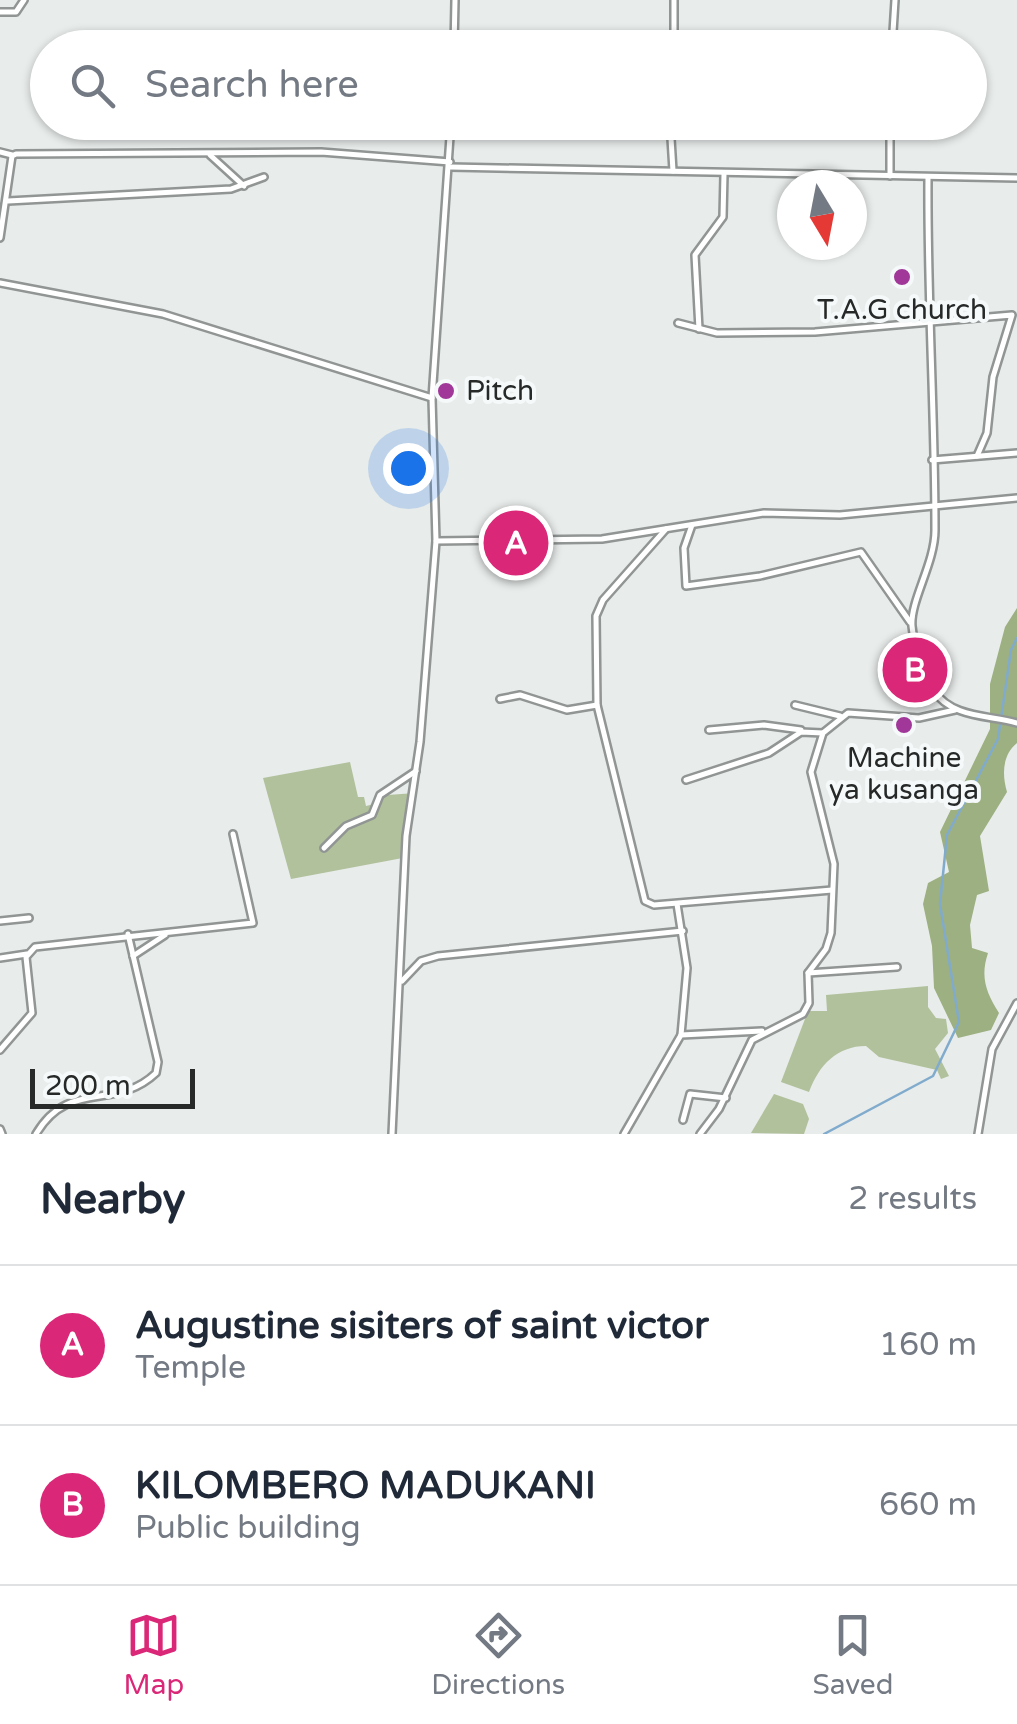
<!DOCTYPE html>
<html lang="en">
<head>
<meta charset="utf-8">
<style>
	:root { --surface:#fff; --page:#f2f2f3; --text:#1f2937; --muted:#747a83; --line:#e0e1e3; --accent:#db2777 }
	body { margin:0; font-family:"Varela Round",sans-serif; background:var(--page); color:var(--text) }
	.compass { position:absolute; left:777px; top:170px; width:90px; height:90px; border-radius:50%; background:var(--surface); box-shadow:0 2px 8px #0004; rotate:170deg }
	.scale { position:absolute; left:30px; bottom:25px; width:165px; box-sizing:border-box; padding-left:10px; border:5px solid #272929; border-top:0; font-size:28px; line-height:35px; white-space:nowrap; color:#272929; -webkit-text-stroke:8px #f5f9f9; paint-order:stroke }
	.you { position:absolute; left:408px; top:468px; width:35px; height:35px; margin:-25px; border:8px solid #fff; border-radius:50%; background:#1a73e8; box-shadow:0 0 0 15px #1a73e833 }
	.badge { display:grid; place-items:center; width:65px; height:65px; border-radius:50%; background:var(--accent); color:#fff; font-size:32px; font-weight:700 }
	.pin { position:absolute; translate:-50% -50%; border:5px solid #fff; box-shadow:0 2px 10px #0006 }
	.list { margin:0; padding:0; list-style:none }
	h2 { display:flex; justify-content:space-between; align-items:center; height:130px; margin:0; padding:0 40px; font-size:42px }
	h2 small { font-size:32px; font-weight:400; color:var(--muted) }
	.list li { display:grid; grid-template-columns:65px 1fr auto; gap:30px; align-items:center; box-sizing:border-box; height:160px; padding:0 40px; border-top:2px solid var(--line) }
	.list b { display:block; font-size:38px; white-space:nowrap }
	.list p { margin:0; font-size:32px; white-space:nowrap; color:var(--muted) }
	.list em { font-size:32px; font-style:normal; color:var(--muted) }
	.icon { flex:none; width:55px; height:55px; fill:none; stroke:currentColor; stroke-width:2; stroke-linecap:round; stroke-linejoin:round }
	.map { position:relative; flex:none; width:1017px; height:1134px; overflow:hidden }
	.search { position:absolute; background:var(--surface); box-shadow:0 2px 8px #0004; left:30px; right:30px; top:30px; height:110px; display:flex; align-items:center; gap:25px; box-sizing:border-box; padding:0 35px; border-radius:55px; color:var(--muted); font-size:38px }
	.sheet { height:450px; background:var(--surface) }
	nav { display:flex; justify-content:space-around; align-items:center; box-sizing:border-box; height:140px; border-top:2px solid var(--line); background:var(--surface); font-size:28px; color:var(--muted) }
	nav a { display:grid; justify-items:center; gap:5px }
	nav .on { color:var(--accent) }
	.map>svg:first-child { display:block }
	.green { fill:#b1c19c }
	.forest { fill:#9db081 }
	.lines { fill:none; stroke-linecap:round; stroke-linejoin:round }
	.stream { stroke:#80abcd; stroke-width:2.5 }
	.minor-casing { stroke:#919594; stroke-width:10 }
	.minor { stroke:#fff; stroke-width:5 }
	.poi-dot { fill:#a03799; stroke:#f5f9f9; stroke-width:4 }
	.labels { text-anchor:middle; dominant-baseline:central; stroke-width:8; stroke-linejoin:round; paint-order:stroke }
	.poi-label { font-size:28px; fill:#272929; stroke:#f5f9f9 }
</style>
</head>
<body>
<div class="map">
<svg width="1017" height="1134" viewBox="0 0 1017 1134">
	<rect width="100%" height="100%" fill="#e8eceb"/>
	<g class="green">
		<path d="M350 762 358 797H364L366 806 374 804V796L415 793 408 857 291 879 263 778Z"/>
		<path d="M928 986V1007L936 1018 946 1019 948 1033 935 1049 949 1076 941 1079 937 1070 879 1057 866 1046C837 1046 819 1065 809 1092L781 1082 808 1011H827L826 995Z"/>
		<path d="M774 1094 803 1104 809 1119 804 1134 751 1133Z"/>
	</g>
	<path class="forest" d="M1017 608V743C1002 755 1002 775 1007 792L980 836 989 891 977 895 970 925 972 948 988 953C980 977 986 992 999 1013L991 1030 958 1038 934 988 932 946 923 904 928 883 949 872 940 832 990 729V684L1005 627Z"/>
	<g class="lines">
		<path class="stream" d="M824 1134 933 1076 959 1022 940 904 947 835 998 739 1011 650 1017 638"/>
		<g class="minor-casing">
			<g id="minor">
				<path d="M674 0V48"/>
				<path d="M0 12H16L24 0"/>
				<path d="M454 48 455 0"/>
				<path d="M892 48 895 0"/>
				<path d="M670 122 673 171"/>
				<path d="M890 122V176"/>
				<path d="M0 152 12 155"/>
				<path d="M210 155 244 186"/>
				<path d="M450 167 1017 178"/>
				<path d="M928 177C927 295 935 412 935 530 935 563 910 601 912 626 914 647 923 673 934 691 952 718 989 715 1017 723"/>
				<path d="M8 201 231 189 264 177"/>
				<path d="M0 238 12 156 16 154 321 152 450 162"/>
				<path d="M0 283 163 314 432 398"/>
				<path d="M678 323 717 333 815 332 1012 315 993 377 987 433 977 456"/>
				<path d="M699 329 695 255 723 217 724 174"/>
				<path d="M932 460 1017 453"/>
				<path d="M692 525 684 548 686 586 760 576 861 552 910 622"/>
				<path d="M666 529 603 600 596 616 597 705 645 901 654 905 832 890"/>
				<path d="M436 541 602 539 764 513 840 515 1017 498"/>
				<path d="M500 699 520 695 567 710 597 705"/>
				<path d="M795 705 840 716"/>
				<path d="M709 730 764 725 801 730"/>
				<path d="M686 780 769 753 801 732 823 733"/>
				<path d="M324 848 346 826 372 815 380 795 416 771"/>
				<path d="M677 904 687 968 681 1035"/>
				<path d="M0 921 29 918"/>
				<path d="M133 956 165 935"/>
				<path d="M0 958 27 954"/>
				<path d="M808 973 897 967"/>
				<path d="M402 981 421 961 438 956 683 931"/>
				<path d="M0 1050 32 1013 26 957 35 947 253 923 233 834"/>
				<path d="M683 1120 690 1094 726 1098"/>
				<path d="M0 1129 2 1134"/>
				<path d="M36 1134C69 1078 115 1112 156 1073L158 1062 128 934"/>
				<path d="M392 1134 406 836 420 742 436 541 432 398 451 122"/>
				<path d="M624 1134 681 1035 762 1031"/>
				<path d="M700 1134 719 1109 752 1040 803 1014 809 1003 808 973 826 949 831 933 834 864 811 772 823 733 848 713 919 718 955 710"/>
				<path d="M978 1134 992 1049 1017 1003"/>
			</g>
		</g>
		<use href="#minor" class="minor"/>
	</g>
	<g class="poi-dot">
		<circle cx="902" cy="277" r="10"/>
		<circle cx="446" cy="391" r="10"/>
		<circle cx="904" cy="725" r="10"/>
	</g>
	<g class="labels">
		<g class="poi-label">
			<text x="902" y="310">T.A.G church</text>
			<text x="466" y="391" text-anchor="start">Pitch</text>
			<text x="904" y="758">Machine<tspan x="904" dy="32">ya kusanga</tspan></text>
		</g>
	</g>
</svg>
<svg class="compass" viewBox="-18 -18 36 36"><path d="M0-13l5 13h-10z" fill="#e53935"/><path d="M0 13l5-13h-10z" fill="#747a83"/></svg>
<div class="scale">200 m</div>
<div class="you"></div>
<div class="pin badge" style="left:516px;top:543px">A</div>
<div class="pin badge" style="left:915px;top:670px">B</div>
<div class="search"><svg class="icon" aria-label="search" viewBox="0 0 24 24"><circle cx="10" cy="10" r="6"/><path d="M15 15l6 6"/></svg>Search here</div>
</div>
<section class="sheet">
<h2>Nearby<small>2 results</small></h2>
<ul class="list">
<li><span class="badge">A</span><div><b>Augustine sisiters of saint victor</b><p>Temple</p></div><em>160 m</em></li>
<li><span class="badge">B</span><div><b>KILOMBERO MADUKANI</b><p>Public building</p></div><em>660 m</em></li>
</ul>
</section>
<nav>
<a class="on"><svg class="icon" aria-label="map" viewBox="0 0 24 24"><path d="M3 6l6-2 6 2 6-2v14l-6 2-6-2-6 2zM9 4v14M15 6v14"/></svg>Map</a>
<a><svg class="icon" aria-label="directions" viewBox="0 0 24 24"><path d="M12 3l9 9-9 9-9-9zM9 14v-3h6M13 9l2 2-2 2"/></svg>Directions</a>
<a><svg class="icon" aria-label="saved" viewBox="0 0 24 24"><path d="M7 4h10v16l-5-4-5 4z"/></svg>Saved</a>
</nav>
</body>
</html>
